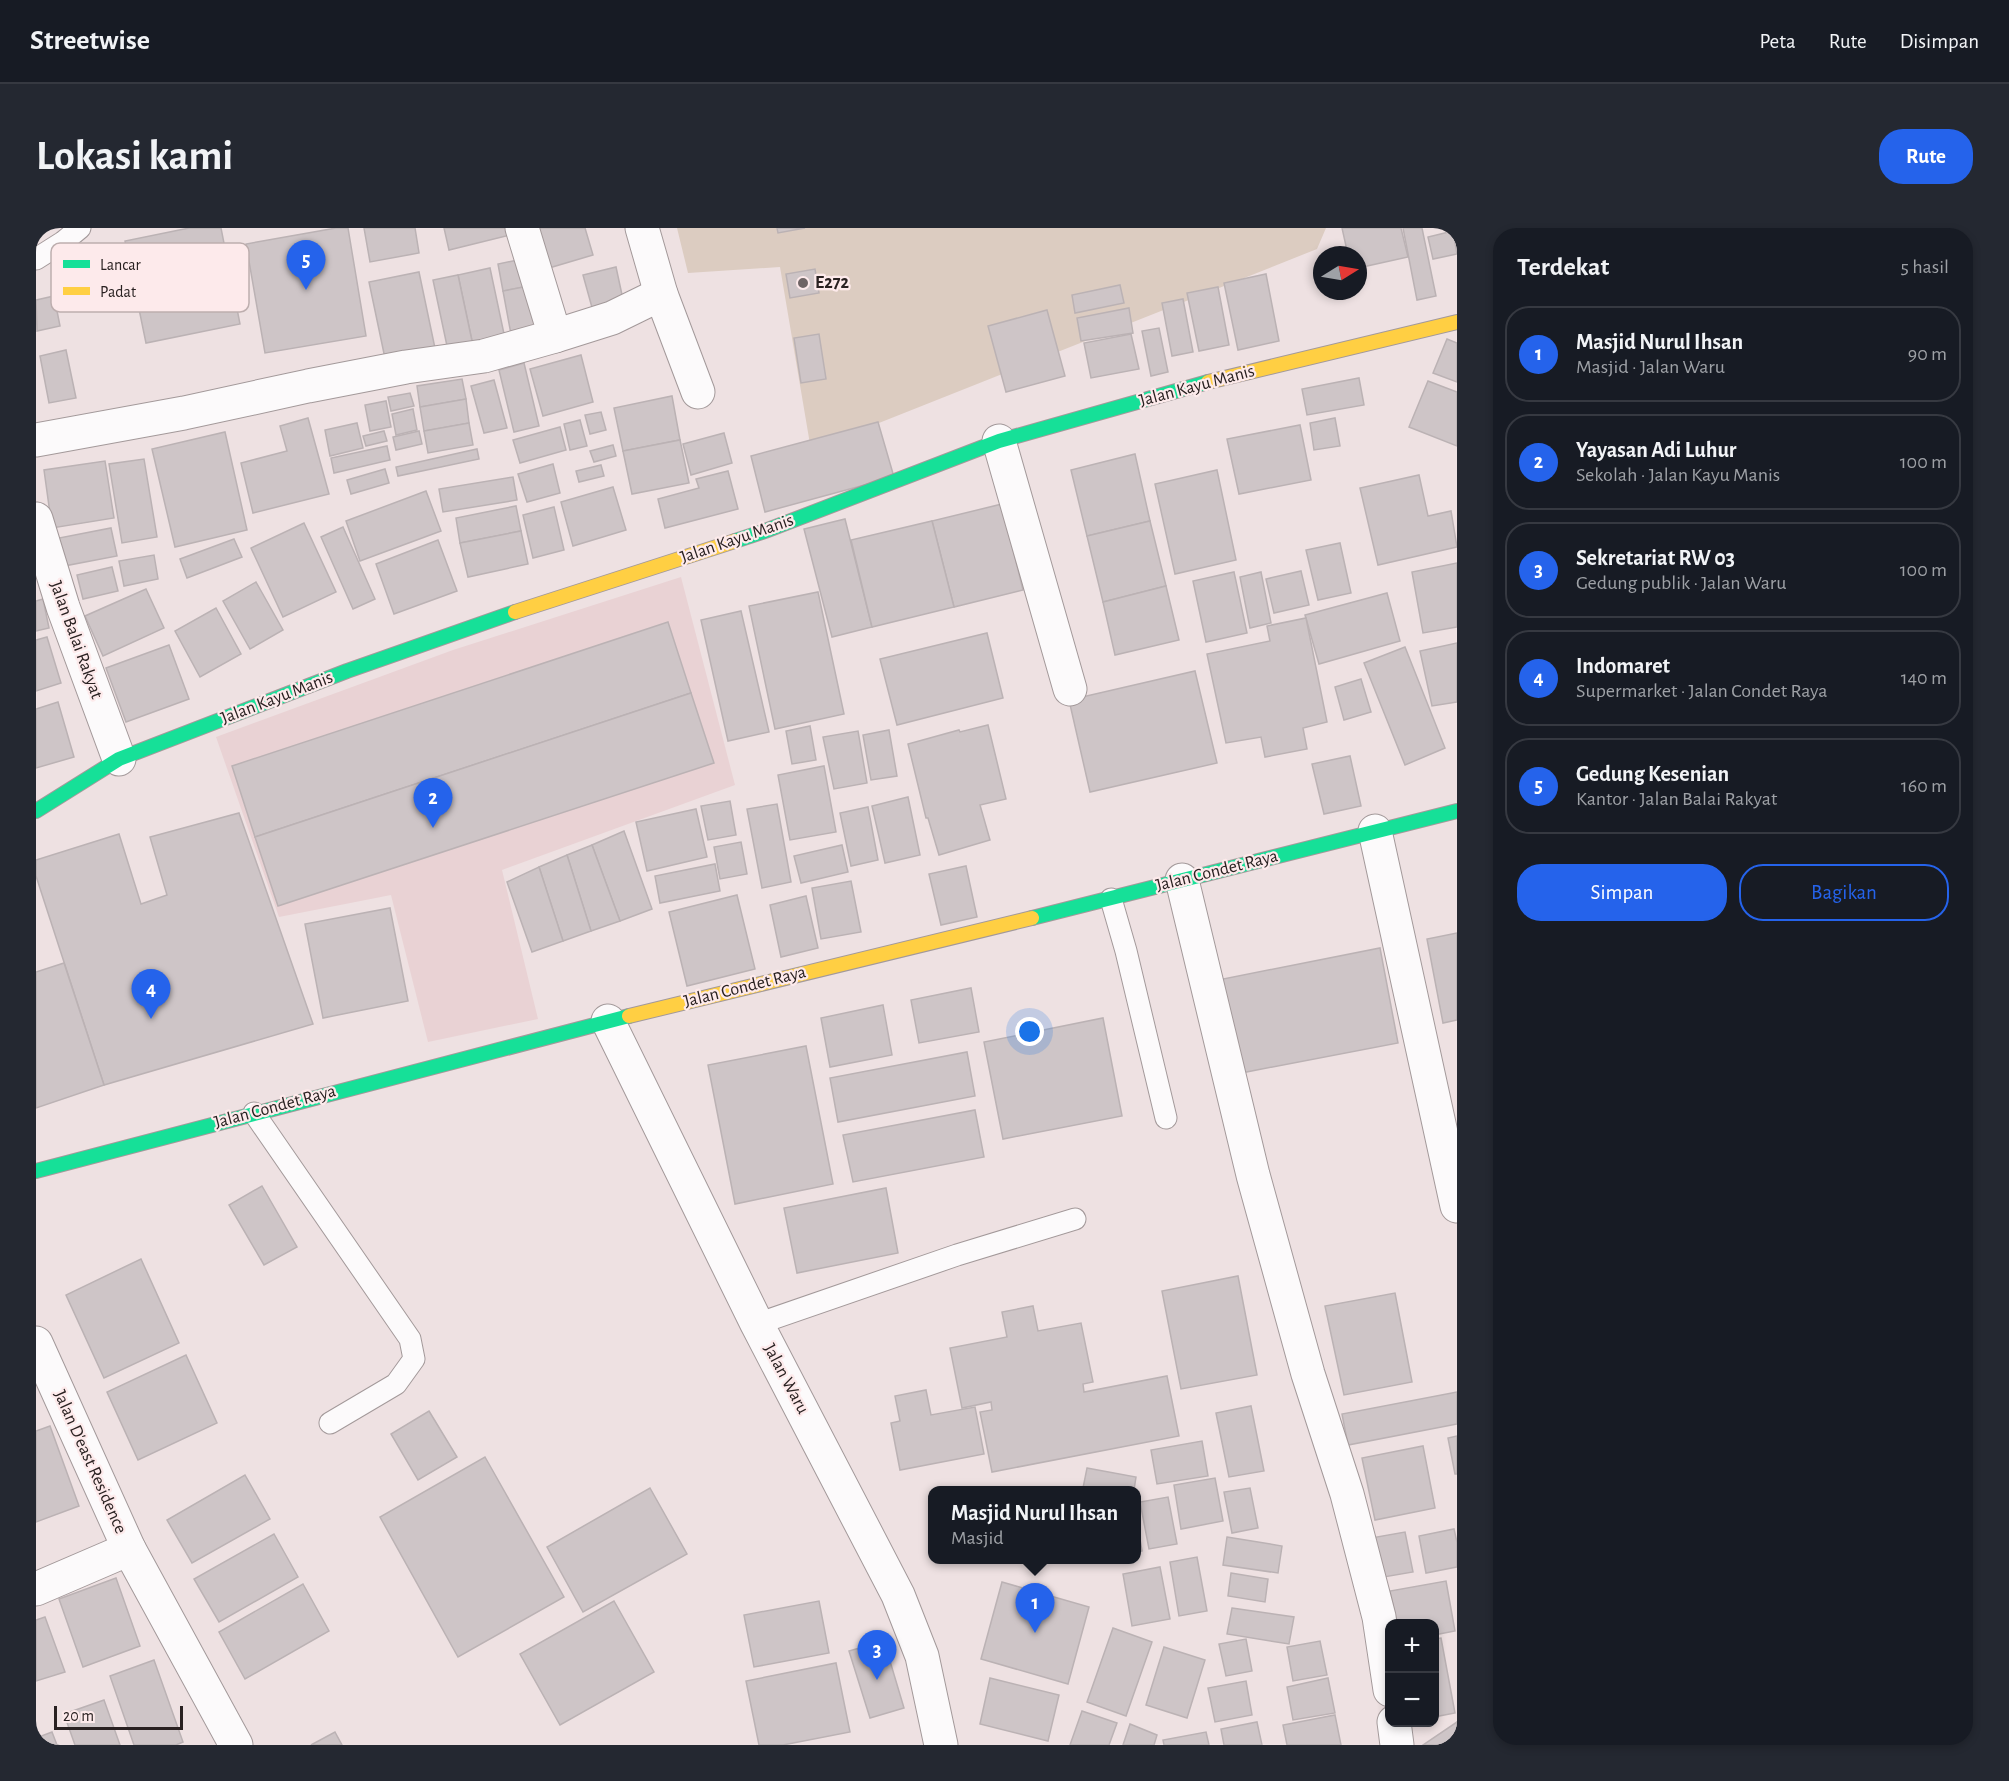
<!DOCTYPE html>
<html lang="id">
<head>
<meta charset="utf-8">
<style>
	:root { --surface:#171b24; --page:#242831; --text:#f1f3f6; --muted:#9ea1a6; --line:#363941; --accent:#2563eb }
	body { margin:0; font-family:"Alegreya Sans",sans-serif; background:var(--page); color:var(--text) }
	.controls { position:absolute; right:18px; bottom:18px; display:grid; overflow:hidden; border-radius:12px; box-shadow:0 3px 9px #0003 }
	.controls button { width:54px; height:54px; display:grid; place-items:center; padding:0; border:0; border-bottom:2px solid var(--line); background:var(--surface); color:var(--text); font:30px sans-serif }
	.compass { position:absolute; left:1277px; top:18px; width:54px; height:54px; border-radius:50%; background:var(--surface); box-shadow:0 3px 9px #0003; rotate:79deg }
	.scale { position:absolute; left:18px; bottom:15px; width:129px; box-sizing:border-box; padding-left:6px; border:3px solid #292121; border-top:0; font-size:16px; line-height:21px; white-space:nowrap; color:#292121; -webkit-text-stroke:4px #fdeaeb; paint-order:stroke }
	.you { position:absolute; left:994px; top:804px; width:21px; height:21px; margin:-15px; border:4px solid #fff; border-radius:50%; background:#1a73e8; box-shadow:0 0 0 9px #1a73e833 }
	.badge { display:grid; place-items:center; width:39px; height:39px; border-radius:50%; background:var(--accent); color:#fff; font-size:20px; font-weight:700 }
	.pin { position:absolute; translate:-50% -50px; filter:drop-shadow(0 2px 3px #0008) }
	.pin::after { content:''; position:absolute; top:32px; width:21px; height:18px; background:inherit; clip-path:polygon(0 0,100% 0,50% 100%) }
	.popup { position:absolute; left:892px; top:1258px; width:213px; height:78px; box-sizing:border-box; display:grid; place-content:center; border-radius:12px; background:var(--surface); filter:drop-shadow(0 2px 4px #0005); font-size:20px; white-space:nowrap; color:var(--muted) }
	.popup b { font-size:22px; color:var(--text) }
	.popup::after { content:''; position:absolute; left:50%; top:100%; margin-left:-12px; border:12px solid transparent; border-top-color:var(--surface) }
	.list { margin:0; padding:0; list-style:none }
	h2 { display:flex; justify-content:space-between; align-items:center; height:78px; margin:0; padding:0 24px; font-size:26px }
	h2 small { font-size:20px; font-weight:400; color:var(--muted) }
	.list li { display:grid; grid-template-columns:39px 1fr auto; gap:18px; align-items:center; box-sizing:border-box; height:96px; margin:0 12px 12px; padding:0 12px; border:2px solid var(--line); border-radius:24px }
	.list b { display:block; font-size:22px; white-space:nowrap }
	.list p { margin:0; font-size:20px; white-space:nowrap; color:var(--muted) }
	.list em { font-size:20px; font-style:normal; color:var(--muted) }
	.actions { display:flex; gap:12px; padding:18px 24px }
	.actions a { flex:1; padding:14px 0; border:2px solid var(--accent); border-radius:24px; text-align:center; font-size:21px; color:var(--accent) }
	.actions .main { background:var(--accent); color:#fff }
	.map { position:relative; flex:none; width:1421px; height:1517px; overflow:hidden; border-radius:24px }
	header { display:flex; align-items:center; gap:36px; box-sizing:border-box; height:84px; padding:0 30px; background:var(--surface); border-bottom:2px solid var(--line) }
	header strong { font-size:28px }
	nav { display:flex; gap:33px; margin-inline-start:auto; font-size:21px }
	.intro { display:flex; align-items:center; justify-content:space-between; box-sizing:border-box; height:144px; padding:0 36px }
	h1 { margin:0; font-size:42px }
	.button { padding:15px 27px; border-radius:24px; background:var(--accent); color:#fff; font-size:21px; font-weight:700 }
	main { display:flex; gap:36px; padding:0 36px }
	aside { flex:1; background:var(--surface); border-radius:24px; box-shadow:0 3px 9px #0003 }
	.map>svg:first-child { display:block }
	.built { fill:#e9d2d4 }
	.green { fill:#dcccc1 }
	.building { fill:#cec5c7; stroke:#bbb2b4; stroke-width:1.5 }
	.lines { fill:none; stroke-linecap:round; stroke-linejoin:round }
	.lane-casing { stroke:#a3999a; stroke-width:23 }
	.street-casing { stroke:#a3999a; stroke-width:35 }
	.fast-casing { stroke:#a3999a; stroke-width:16 }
	.slow-casing { stroke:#a3999a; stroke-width:16 }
	.lane { stroke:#fcfafb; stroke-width:21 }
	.street { stroke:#fcfafb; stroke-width:33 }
	.fast { stroke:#16e098; stroke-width:14 }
	.slow { stroke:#ffcf43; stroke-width:14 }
	.poi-dot { fill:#6e6465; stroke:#fdeaeb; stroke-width:2 }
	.labels { text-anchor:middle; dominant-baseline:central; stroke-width:4.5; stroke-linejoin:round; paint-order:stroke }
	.poi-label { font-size:18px; font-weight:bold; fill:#292121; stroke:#fdeaeb; text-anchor:start }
	.street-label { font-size:18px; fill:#292121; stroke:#fdeaeb }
	.key { fill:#fdeaeb; stroke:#bdaeae; stroke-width:1.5 }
	.key-label { font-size:16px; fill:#292121 }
</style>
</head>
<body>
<header>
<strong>Streetwise</strong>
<nav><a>Peta</a><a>Rute</a><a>Disimpan</a></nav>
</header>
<div class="intro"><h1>Lokasi kami</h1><a class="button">Rute</a></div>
<main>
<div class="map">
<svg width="1421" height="1517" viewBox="0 0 1421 1517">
	<rect width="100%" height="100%" fill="#eee1e2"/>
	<path class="built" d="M645 349 699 557 466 642 502 791 392 814 355 667 243 689 180 509 417 422Z"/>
	<path class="green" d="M641 0H1290L1281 21 775 222 744 39 652 45Z"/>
	<g class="building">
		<path d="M153 0H185L204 96 110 115 89 13Z"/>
		<path d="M300 0H312L330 108 229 125 210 16Z"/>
		<path d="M328 0H379L383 25 334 34Z"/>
		<path d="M408 0H480L482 5 413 22Z"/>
		<path d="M502 0H549L557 27 513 40Z"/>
		<path d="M741 0H769L742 5Z"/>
		<path d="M1306 0H1365L1372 29 1322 40V27H1312Z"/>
		<path d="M1367 0H1386L1400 68 1381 72Z"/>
		<path d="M1417 3 1421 26 1397 31 1392 9Z"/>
		<path d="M492 30 498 57 467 63 462 36Z"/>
		<path d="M580 39 588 76 557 83 547 47Z"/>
		<path d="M454 40 471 120 439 127 422 47Z"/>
		<path d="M779 41 783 65 754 70 750 46Z"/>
		<path d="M383 44 400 125 350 135 333 54Z"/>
		<path d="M1230 46 1243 113 1202 122 1188 55Z"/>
		<path d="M422 47 439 127 414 132 397 52Z"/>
		<path d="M498 57 508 111 477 117 467 63Z"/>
		<path d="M1084 57 1088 75 1039 85 1036 67Z"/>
		<path d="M1182 59 1193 117 1163 123 1151 65Z"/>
		<path d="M18 68 24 98 1 103 0 72Z"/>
		<path d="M1147 71 1157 124 1136 128 1126 75Z"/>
		<path d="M1093 80 1097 105 1045 113 1041 90Z"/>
		<path d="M1011 82 1029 148 970 164 952 98Z"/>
		<path d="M1123 100 1132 144 1115 148 1106 103Z"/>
		<path d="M783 106 790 151 765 155 758 110Z"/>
		<path d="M1095 106 1103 141 1055 150 1048 115Z"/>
		<path d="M1411 111 1421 115V154L1397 145Z"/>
		<path d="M30 122 40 170 13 175 4 128Z"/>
		<path d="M545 127 557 174 507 188 494 141Z"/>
		<path d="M488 135 503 198 478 204 463 142Z"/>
		<path d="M1323 150 1328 177 1271 187 1266 161Z"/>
		<path d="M426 151 430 171 384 179 381 158Z"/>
		<path d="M458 152 471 200 448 205 435 158Z"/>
		<path d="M1392 153 1421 164V218L1373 199Z"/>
		<path d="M374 165 378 178 355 183 352 169Z"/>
		<path d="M636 168 644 212 587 223 578 180Z"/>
		<path d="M430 171 433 195 388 203 384 179Z"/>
		<path d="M350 173 355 199 334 203 329 177Z"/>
		<path d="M377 181 381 202 360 207 356 186Z"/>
		<path d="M565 184 570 202 554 206 549 187Z"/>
		<path d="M272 190 293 266 217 285 205 235 251 223 244 198Z"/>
		<path d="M1299 190 1304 218 1278 222 1274 195Z"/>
		<path d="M544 192 551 218 534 222 528 196Z"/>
		<path d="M842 194 858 249 729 284 715 228Z"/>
		<path d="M321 195 327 220 294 228 289 202Z"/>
		<path d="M433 195 437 217 392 225 388 203Z"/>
		<path d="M1264 197 1275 252 1203 266 1191 211Z"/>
		<path d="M524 199 530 222 484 235 477 212Z"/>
		<path d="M348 203 351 213 330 218 327 208Z"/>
		<path d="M383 203 386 216 360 222 357 209Z"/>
		<path d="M189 204 211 302 139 319 116 221Z"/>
		<path d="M688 205 696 235 655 247 647 216Z"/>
		<path d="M644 212 653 255 596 266 587 223Z"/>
		<path d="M577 217 580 228 558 234 554 223Z"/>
		<path d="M351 218 354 232 298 245 295 230Z"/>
		<path d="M441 221 443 231 362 248 360 239Z"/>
		<path d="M1099 226 1114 293 1051 308 1035 242Z"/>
		<path d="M108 231 121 309 86 315 73 236Z"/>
		<path d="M69 233 78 290 16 300 8 242Z"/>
		<path d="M517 236 524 265 491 274 482 246Z"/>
		<path d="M565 237 568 248 543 254 540 243Z"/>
		<path d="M349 241 353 255 315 266 311 252Z"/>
		<path d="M1181 242 1200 332 1139 346 1119 256Z"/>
		<path d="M692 243 702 281 629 300 622 271 663 260 660 251Z"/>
		<path d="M1383 247 1392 288 1415 283 1421 319 1342 337 1324 260Z"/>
		<path d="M477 249 481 272 407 284 403 261Z"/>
		<path d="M577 259 590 302 537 318 525 274Z"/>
		<path d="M390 263 405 303 324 333 310 293Z"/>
		<path d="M966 276 987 362 918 379 896 293Z"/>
		<path d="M480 278 485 303 424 315 420 290Z"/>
		<path d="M518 279 528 322 497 330 487 287Z"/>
		<path d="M809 291 836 399 796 409 768 301Z"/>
		<path d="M896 293 918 379 836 399 815 312Z"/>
		<path d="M1114 293 1130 358 1067 374 1051 308Z"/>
		<path d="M268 295 300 364 247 389 215 320Z"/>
		<path d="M307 299 339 371 317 381 285 309Z"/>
		<path d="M75 300 81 328 28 338 23 310Z"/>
		<path d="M485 303 492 336 432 349 424 315Z"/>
		<path d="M198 311 206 329 151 350 144 331Z"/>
		<path d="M402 312 421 363 358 386 340 336Z"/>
		<path d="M1304 315 1315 365 1282 372 1270 322Z"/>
		<path d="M118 327 122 351 88 358 83 333Z"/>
		<path d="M1421 335V399L1387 405 1376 344Z"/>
		<path d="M76 339 82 363 47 371 41 347Z"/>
		<path d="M1265 343 1273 377 1238 385 1230 351Z"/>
		<path d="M1198 344 1211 405 1170 414 1157 353Z"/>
		<path d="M1225 344 1235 395 1214 400 1204 349Z"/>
		<path d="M220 354 247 402 214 421 187 373Z"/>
		<path d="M1130 358 1143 412 1079 427 1067 374Z"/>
		<path d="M110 361 128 400 67 428 49 388Z"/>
		<path d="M782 364 808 486 739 501 713 378Z"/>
		<path d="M1351 365 1364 413 1283 436 1269 387Z"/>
		<path d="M7 371 13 400 0 403V373Z"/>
		<path d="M180 380 205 426 164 449 139 403Z"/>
		<path d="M705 383 733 504 692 513 665 392Z"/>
		<path d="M1270 390 1291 494 1267 500 1271 521 1229 529 1225 509 1190 515 1171 426 1234 413 1231 398Z"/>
		<path d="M632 394 655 465 219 609 196 538Z"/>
		<path d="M951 405 967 470 861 497 844 431Z"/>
		<path d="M11 409 25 455 0 463V412Z"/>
		<path d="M1421 415V474L1396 478 1384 423Z"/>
		<path d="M133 417 153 471 90 494 70 440Z"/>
		<path d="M1369 419 1409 520 1369 537 1328 435Z"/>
		<path d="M1159 443 1181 535 1054 564 1033 472Z"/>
		<path d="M1325 451 1335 484 1308 492 1299 459Z"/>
		<path d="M655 465 678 535 242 678 219 609Z"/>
		<path d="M22 474 38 529 0 540V481Z"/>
		<path d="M952 497 970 571 944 577 954 612 903 627 892 590H890L872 516 923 502 924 504Z"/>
		<path d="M774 498 780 532 756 536 750 503Z"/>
		<path d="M853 502 861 548 835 552 827 507Z"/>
		<path d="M822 503 831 555 798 561 787 509Z"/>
		<path d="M1314 528 1325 578 1288 586 1276 536Z"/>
		<path d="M788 538 800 604 754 612 742 547Z"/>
		<path d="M872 569 884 627 849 635 836 578Z"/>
		<path d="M694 573 700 607 672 612 665 578Z"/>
		<path d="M741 576 755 654 726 660 711 581Z"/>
		<path d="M832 579 842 632 815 638 804 585Z"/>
		<path d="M660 581 671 629 611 643 600 594Z"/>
		<path d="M203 585 277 796 68 857 0 648V632L83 606 105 676 131 667 114 609Z"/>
		<path d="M588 603 616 681 584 693 556 617Z"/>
		<path d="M705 614 711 646 684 651 678 619Z"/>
		<path d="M556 617 584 693 555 703 531 627Z"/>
		<path d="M806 617 812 644 765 655 758 628Z"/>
		<path d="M531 627 555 703 527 713 503 639Z"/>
		<path d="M679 636 684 663 624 675 619 648Z"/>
		<path d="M930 638 941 689 905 697 893 646Z"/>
		<path d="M503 639 527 713 496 724 471 654Z"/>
		<path d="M815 653 825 704 785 711 776 660Z"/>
		<path d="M701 667 719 741 651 758 633 684Z"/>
		<path d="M770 668 782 720 745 729 734 677Z"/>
		<path d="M354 680 372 773 287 790 269 696Z"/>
		<path d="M1421 705V792L1407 795 1391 711Z"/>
		<path d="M1344 720 1362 815 1200 846 1182 752Z"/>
		<path d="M28 735 68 857 0 880V744Z"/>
		<path d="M935 760 943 804 883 815 875 772Z"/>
		<path d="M847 777 856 827 794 839 785 790Z"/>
		<path d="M1067 790 1086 888 967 911 948 814Z"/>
		<path d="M770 818 797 956 699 976 672 837Z"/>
		<path d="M931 824 939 868 802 894 794 850Z"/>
		<path d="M939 882 948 929 817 954 807 907Z"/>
		<path d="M226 958 261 1019 228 1037 193 977Z"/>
		<path d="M850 960 862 1025 761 1045 748 980Z"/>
		<path d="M105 1031 143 1115 68 1150 30 1067Z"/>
		<path d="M1202 1048 1221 1147 1145 1161 1126 1063Z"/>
		<path d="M1359 1065 1376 1154 1308 1167 1289 1078Z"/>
		<path d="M997 1078 1002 1103 1045 1095 1057 1154 1047 1156 1048 1164 1131 1148 1143 1208 956 1244 944 1184 956 1182 955 1174 926 1180 914 1120 971 1109 966 1084Z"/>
		<path d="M150 1127 181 1195 102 1232 71 1164Z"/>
		<path d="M890 1162 895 1187 939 1179 948 1226 864 1242 855 1195 864 1193 859 1168Z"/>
		<path d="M1421 1164V1196L1312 1217 1306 1186Z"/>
		<path d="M1215 1178 1228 1243 1193 1249 1180 1185Z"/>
		<path d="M393 1183 421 1229 382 1252 355 1206Z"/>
		<path d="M14 1198 43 1278 0 1294V1203Z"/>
		<path d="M1421 1208V1246H1419L1412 1210Z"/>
		<path d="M1166 1213 1172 1248 1121 1256 1115 1222Z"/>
		<path d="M1387 1218 1399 1280 1339 1292 1326 1230Z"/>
		<path d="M449 1229 528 1369 422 1429 344 1289Z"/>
		<path d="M1051 1240 1100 1249 1098 1262H1060L1047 1260Z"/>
		<path d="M209 1247 234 1291 156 1335 131 1292Z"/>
		<path d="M1179 1250 1187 1293 1145 1301 1138 1257Z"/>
		<path d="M614 1260 651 1326 547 1384 511 1319Z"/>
		<path d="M1214 1260 1222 1300 1196 1305 1188 1264Z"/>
		<path d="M1132 1269 1141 1316 1113 1321 1104 1274Z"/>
		<path d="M1101 1294 1106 1323 1101 1324Z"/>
		<path d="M1418 1301 1421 1314V1339L1390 1345 1383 1308Z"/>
		<path d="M1369 1304 1377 1344 1342 1350 1335 1310Z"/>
		<path d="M238 1306 262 1349 183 1394 158 1351Z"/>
		<path d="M1191 1309 1246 1318 1242 1345 1187 1337Z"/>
		<path d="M1161 1329 1171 1383 1143 1388 1134 1334Z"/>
		<path d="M1124 1339 1134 1391 1096 1398 1087 1346Z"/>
		<path d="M1195 1345 1232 1351 1229 1374 1192 1368Z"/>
		<path d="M80 1350 104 1418 47 1439 23 1371Z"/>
		<path d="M1410 1353 1419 1403 1398 1407V1396H1361L1354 1363Z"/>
		<path d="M966 1354 1053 1379 1032 1456 945 1431Z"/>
		<path d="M267 1356 293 1403 209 1451 183 1404Z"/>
		<path d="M578 1373 618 1444 524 1497 484 1426Z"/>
		<path d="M783 1373 793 1425 718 1439 708 1387Z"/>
		<path d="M1196 1380 1258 1389 1253 1416 1191 1406Z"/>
		<path d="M9 1389 29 1444 0 1453V1392Z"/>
		<path d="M1077 1400 1116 1414 1090 1488 1051 1474Z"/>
		<path d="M1405 1410 1419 1485 1398 1489V1411Z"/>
		<path d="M1210 1411 1216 1443 1190 1448 1183 1416Z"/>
		<path d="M848 1413 868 1480 834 1490 813 1423Z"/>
		<path d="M1284 1413 1291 1447 1257 1453 1251 1419Z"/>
		<path d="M1128 1419 1169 1432 1151 1490 1110 1477Z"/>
		<path d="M118 1432 147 1514 140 1517H98L74 1448Z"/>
		<path d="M800 1435 814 1504 747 1517H723L710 1453Z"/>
		<path d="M954 1450 1023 1467 1012 1513 944 1496Z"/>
		<path d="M1292 1450 1299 1485 1257 1492 1251 1459Z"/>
		<path d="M1210 1453 1216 1487 1179 1494 1172 1460Z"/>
		<path d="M68 1472 84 1517H39L28 1486Z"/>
		<path d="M1046 1483 1081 1495 1073 1517H1034Z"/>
		<path d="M1299 1487 1305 1517H1251L1247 1497Z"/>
		<path d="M1221 1494 1226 1517H1188L1185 1501Z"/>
		<path d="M1421 1494V1517H1387Z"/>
		<path d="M1094 1496 1121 1507 1118 1517H1087Z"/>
		<path d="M16 1504 21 1517H0V1510Z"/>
		<path d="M299 1504 306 1517H275Z"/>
		<path d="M1170 1504 1173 1517H1128L1127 1512Z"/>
	</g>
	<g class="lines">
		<g class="lane-casing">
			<g id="lane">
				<path d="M0 31 27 14 44 0"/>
				<path d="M1075 671 1090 723 1130 890"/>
				<path d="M218 885 374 1111 378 1131 360 1156 294 1195"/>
				<path d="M721 1096 921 1027 1039 991"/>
			</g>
		</g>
		<g class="street-casing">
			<g id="street">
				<path d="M606 0 625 66 662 164"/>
				<path d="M519 108 576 90 625 66"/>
				<path d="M0 212 148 185 272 158 370 139 448 128 519 108 486 0"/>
				<path d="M963 213 1034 461"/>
				<path d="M0 291 27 379 83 531"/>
				<path d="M1339 603 1421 978"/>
				<path d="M1146 652 1217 947 1272 1146 1311 1266 1343 1389 1354 1462"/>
				<path d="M572 793 721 1096 862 1367 886 1428 905 1517"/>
				<path d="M0 1115 93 1321 200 1517"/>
				<path d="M0 1361 93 1321"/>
				<path d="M1358 1494 1361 1517"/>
			</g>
		</g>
		<g class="fast-casing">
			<g id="fast">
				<path d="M699 313 729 303 963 213 1172 154"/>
				<path d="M0 583 83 531 311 443 479 384"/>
				<path d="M996 690 1421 583"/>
				<path d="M0 943 593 788"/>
			</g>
		</g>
		<g class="slow-casing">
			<g id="slow">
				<path d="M1172 154 1421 94"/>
				<path d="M479 384 699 313"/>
				<path d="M593 788 996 690"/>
			</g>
		</g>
		<use href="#lane" class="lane"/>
		<use href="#street" class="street"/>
		<use href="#fast" class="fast"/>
		<use href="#slow" class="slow"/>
	</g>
	<circle class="poi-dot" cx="767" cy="55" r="6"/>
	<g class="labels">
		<g class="poi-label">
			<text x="779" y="55">E272</text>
		</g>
		<g class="street-label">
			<text transform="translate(1161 158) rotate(-15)">Jalan Kayu Manis</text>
			<text transform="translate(701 311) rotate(-19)">Jalan Kayu Manis</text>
			<text transform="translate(40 412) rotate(70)">Jalan Balai Rakyat</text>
			<text transform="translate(241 470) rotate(-21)">Jalan Kayu Manis</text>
			<text transform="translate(1181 643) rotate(-14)">Jalan Condet Raya</text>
			<text transform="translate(709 759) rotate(-14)">Jalan Condet Raya</text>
			<text transform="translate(239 879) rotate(-15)">Jalan Condet Raya</text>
			<text transform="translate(750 1151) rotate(62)">Jalan Waru</text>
			<text transform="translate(54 1234) rotate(66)">Jalan D'east Residence</text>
		</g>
	</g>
	<rect x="15" y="15" width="198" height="69" rx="9" class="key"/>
	<rect x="27" y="32" width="27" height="8" fill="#16e098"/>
	<rect x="27" y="59" width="27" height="8" fill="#ffcf43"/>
	<g class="key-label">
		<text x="64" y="42">Lancar</text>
		<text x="64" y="69">Padat</text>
	</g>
</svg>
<div class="controls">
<button>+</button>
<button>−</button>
</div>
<svg class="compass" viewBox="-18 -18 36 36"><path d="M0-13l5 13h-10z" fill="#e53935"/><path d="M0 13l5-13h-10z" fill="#9ea1a6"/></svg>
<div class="scale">20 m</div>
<div class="you"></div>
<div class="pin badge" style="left:999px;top:1405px">1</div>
<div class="popup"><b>Masjid Nurul Ihsan</b>Masjid</div>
<div class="pin badge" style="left:397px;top:600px">2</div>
<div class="pin badge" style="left:841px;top:1452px">3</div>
<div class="pin badge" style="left:115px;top:791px">4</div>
<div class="pin badge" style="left:270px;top:62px">5</div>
</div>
<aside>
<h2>Terdekat<small>5 hasil</small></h2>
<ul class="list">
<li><span class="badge">1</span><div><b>Masjid Nurul Ihsan</b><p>Masjid · Jalan Waru</p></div><em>90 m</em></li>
<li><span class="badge">2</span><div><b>Yayasan Adi Luhur</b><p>Sekolah · Jalan Kayu Manis</p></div><em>100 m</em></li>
<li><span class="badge">3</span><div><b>Sekretariat RW 03</b><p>Gedung publik · Jalan Waru</p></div><em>100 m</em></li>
<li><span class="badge">4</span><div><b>Indomaret</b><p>Supermarket · Jalan Condet Raya</p></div><em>140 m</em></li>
<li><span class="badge">5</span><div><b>Gedung Kesenian</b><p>Kantor · Jalan Balai Rakyat</p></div><em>160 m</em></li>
</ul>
<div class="actions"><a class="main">Simpan</a><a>Bagikan</a></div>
</aside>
</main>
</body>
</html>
